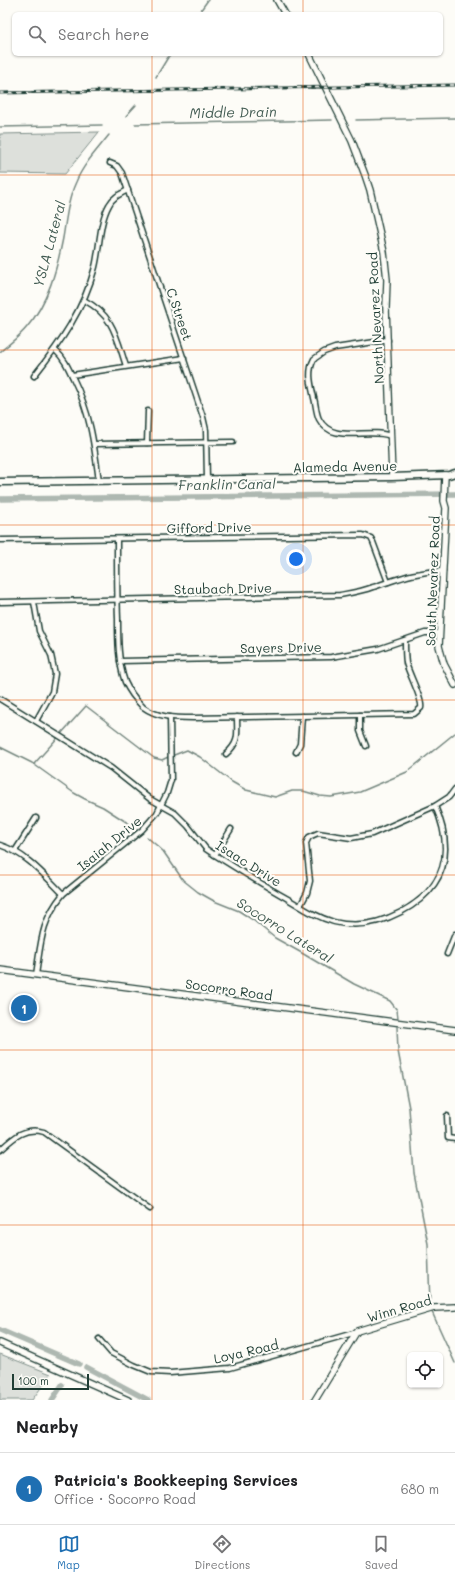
<!DOCTYPE html>
<html lang="en">
<head>
<meta charset="utf-8">
<style>
	:root { --surface:#fff; --page:#f2f2f2; --text:#202124; --muted:#757577; --line:#e0e0e0; --accent:#1f6fb2 }
	body { margin:0; font-family:Mali,sans-serif; background:var(--page); color:var(--text) }
	.controls { position:absolute; right:12px; bottom:12px; display:grid; overflow:hidden; border-radius:6px; box-shadow:0 1px 3px #0004 }
	.controls button { width:36px; height:36px; display:grid; place-items:center; padding:0; border:0; border-bottom:1px solid var(--line); background:var(--surface); color:var(--text); font:20px sans-serif }
	.scale { position:absolute; left:12px; bottom:10px; width:77px; box-sizing:border-box; padding-left:4px; border:2px solid #1f3d34; border-top:0; font-size:11px; line-height:14px; white-space:nowrap; color:#1f3d34; -webkit-text-stroke:3px #fdfcf7; paint-order:stroke }
	.you { position:absolute; left:296px; top:559px; width:14px; height:14px; margin:-10px; border:3px solid #fff; border-radius:50%; background:#1a73e8; box-shadow:0 0 0 6px #1a73e833 }
	.badge { display:grid; place-items:center; width:26px; height:26px; border-radius:50%; background:var(--accent); color:#fff; font-size:13px; font-weight:700 }
	.pin { position:absolute; translate:-50% -50%; border:2px solid #fff; box-shadow:0 1px 4px #0006 }
	.list { margin:0; padding:0; list-style:none }
	h2 { display:flex; justify-content:space-between; align-items:center; height:52px; margin:0; padding:0 16px; font-size:17px }
	h2 small { font-size:13px; font-weight:400; color:var(--muted) }
	.list li { display:grid; grid-template-columns:26px 1fr auto; gap:12px; align-items:center; box-sizing:border-box; height:72px; padding:0 16px; border-top:1px solid var(--line) }
	.list b { display:block; font-size:15px; white-space:nowrap }
	.list p { margin:0; font-size:13px; white-space:nowrap; color:var(--muted) }
	.list em { font-size:13px; font-style:normal; color:var(--muted) }
	.icon { flex:none; width:22px; height:22px; fill:none; stroke:currentColor; stroke-width:2; stroke-linecap:round; stroke-linejoin:round }
	.map { position:relative; flex:none; width:455px; height:1400px; overflow:hidden }
	.search { position:absolute; background:var(--surface); box-shadow:0 1px 3px #0004; left:12px; right:12px; top:12px; height:44px; display:flex; align-items:center; gap:10px; box-sizing:border-box; padding:0 14px; border-radius:6px; color:var(--muted); font-size:15px }
	.sheet { height:124px; background:var(--surface) }
	nav { display:flex; justify-content:space-around; align-items:center; box-sizing:border-box; height:56px; border-top:1px solid var(--line); background:var(--surface); font-size:11px; color:var(--muted) }
	nav a { display:grid; justify-items:center; gap:2px }
	nav .on { color:var(--accent) }
	.map>svg:first-child { display:block }
	.green { fill:#dde0db; stroke:#7e8e88 }
	.lines { fill:none; stroke-linecap:round; stroke-linejoin:round }
	.stream { stroke:#75877f; stroke-width:1.5 }
	.canal { stroke:#aeb8b1; stroke-width:5.5 }
	.street-casing { stroke:#1f3d34; stroke-width:7 }
	.secondary-casing { stroke:#1f3d34; stroke-width:8 }
	.primary-casing { stroke:#1f3d34; stroke-width:9 }
	.street { stroke:#fdfcf7; stroke-width:4 }
	.secondary { stroke:#fdfcf7; stroke-width:5.5 }
	.primary { stroke:#fdfcf7; stroke-width:6 }
	.rail-casing { stroke:#1f3d34; stroke-width:3 }
	.rail { stroke:#fdfcf7; stroke-width:1.5; stroke-dasharray:4.5; stroke-linecap:butt }
	.grid { fill:none; stroke:#e8590c; stroke-width:1; stroke-opacity:0.55 }
	.labels { text-anchor:middle; dominant-baseline:central; stroke-width:4; stroke-linejoin:round; paint-order:stroke }
	.street-label { font-size:13px; fill:#1f3d34; stroke:#fdfcf7 }
	.water-label { font-size:14px; font-style:italic; fill:#435c53; stroke:#fdfcf7 }
</style>
</head>
<body>
<div class="map">
<svg width="455" height="1400" viewBox="0 0 455 1400">
	<rect width="100%" height="100%" fill="#fdfcf7"/>
	<filter id="ink" filterUnits="userSpaceOnUse"><feTurbulence type="fractalNoise" baseFrequency=".025" numOctaves="2"/><feDisplacementMap in="SourceGraphic" scale="8" xChannelSelector="R" yChannelSelector="G"/><feConvolveMatrix kernelMatrix="1 2 1 2 8 2 1 2 1" color-interpolation-filters="sRGB"/></filter>
	<g filter="url(#ink)">
		<g class="green">
			<path d="M99 132 65 174 0 173V134Z"/>
			<path d="M0 1354 51 1374 32 1400H0Z"/>
		</g>
		<g class="lines">
			<g class="stream">
				<path d="M198 14 208 0"/>
				<path d="M156 77 170 54"/>
				<path d="M126 116 136 105"/>
				<path d="M356 120 455 118"/>
				<path d="M135 124 332 120"/>
				<path d="M0 127 102 125"/>
				<path d="M0 352C9 344 19 337 27 327 48 303 57 269 63 238 66 220 68 199 76 182 83 165 97 150 109 135"/>
				<path d="M0 747 32 763 74 793 85 799 103 807 134 827"/>
				<path d="M174 755 187 750 200 757 232 782 246 790 275 797 292 791H303L320 796 331 797 360 792 407 772 455 733"/>
				<path d="M34 764 86 706 154 758 162 760 168 757"/>
				<path d="M147 837 163 851 183 880 198 892 214 901 239 911 253 920 275 938 300 952 354 984 390 1001 397 1010 398 1018"/>
				<path d="M397 1027 398 1051 409 1108 414 1173 428 1244 430 1305"/>
				<path d="M432 1312 455 1363"/>
			</g>
			<g class="canal">
				<path d="M0 499 455 494"/>
				<path d="M0 1330 79 1364"/>
				<path d="M86 1367 148 1400"/>
				<path d="M52 1400 62 1385"/>
			</g>
			<g class="street-casing">
				<g id="street">
					<path d="M110 163 117 166 122 173 203 417 206 430 207 480"/>
					<path d="M84 300C114 316 116 336 126 366"/>
					<path d="M388 340 335 348 324 352 314 359C307 372 311 384 314 398 316 405 316 413 319 419 332 445 369 427 390 436"/>
					<path d="M55 350C64 358 68 367 73 378 90 412 94 443 99 481"/>
					<path d="M72 375 184 358"/>
					<path d="M34 376C61 342 84 309 95 267 100 247 99 223 109 205 113 197 120 194 128 190"/>
					<path d="M147 443 148 411"/>
					<path d="M94 444 233 442"/>
					<path d="M117 539C117 566 117 592 118 619 118 640 118 662 125 682 129 691 136 700 143 707 158 718 176 718 193 718L414 714 421 708C423 700 409 674 406 663 405 656 405 648 405 641"/>
					<path d="M0 540 363 535 371 538 373 542 388 582"/>
					<path d="M0 602 340 595C351 593 363 591 373 587 398 579 416 571 443 571"/>
					<path d="M34 602 39 631 51 655 55 674 52 692 36 721"/>
					<path d="M120 661 331 657 378 649 425 633H439"/>
					<path d="M0 699 111 768 150 799 175 813 188 826 206 849 215 855C239 870 263 885 288 899 303 908 316 917 334 922 357 928 380 923 401 912 446 888 455 852 435 806"/>
					<path d="M360 715V731L366 746"/>
					<path d="M296 752 300 744 302 716"/>
					<path d="M226 754C240 742 237 734 237 717"/>
					<path d="M0 845C27 854 43 874 63 894"/>
					<path d="M15 851 36 818"/>
					<path d="M215 855 231 829"/>
					<path d="M300 906 307 893 310 881 306 843 309 837 318 833 351 838 372 834 435 806 449 797 455 789"/>
					<path d="M447 954 455 934"/>
					<path d="M36 975C41 942 41 921 63 894L142 830 157 813 167 793 171 780 170 717"/>
					<path d="M447 1116 448 1138 455 1139"/>
					<path d="M0 1150C13 1138 25 1126 44 1132L150 1209"/>
					<path d="M99 1339 111 1353 134 1365 151 1372 170 1373 230 1368 357 1332"/>
				</g>
			</g>
			<g class="secondary-casing">
				<g id="secondary">
					<path d="M277 0 285 14"/>
					<path d="M309 54 352 141 365 175 370 190 384 252 387 280 386 308 392 477"/>
					<path d="M445 475 444 501 446 508 439 646 444 664 455 685"/>
					<path d="M0 970 455 1030"/>
					<path d="M0 1343 128 1400"/>
					<path d="M315 1400 357 1331 434 1308 455 1307"/>
				</g>
			</g>
			<g class="primary-casing">
				<path id="primary" d="M0 482 392 477 449 475 455 473"/>
			</g>
			<use href="#street" class="street"/>
			<use href="#secondary" class="secondary"/>
			<use href="#primary" class="primary"/>
			<g class="rail-casing">
				<path id="rail" d="M0 93 455 85"/>
			</g>
			<use href="#rail" class="rail"/>
		</g>
	</g>
	<path class="grid" d="M152 0V14M303 0V14M152 54V1400M303 54V1400M0 175H455M0 350H455M0 525H455M0 700H455M0 875H455M0 1050H455M0 1225H455"/>
	<g class="labels">
		<g class="street-label">
			<text transform="translate(180 314) rotate(71)">C Street</text>
			<text transform="translate(375 318) rotate(-93)">North Nevarez Road</text>
			<text transform="translate(345 466) rotate(-1)">Alameda Avenue</text>
			<text transform="translate(209 527) rotate(-1)">Gifford Drive</text>
			<text transform="translate(432 581) rotate(-88)">South Nevarez Road</text>
			<text transform="translate(223 588) rotate(-1)">Staubach Drive</text>
			<text transform="translate(281 647) rotate(-1)">Sayers Drive</text>
			<text transform="translate(109 843) rotate(-39)">Isaiah Drive</text>
			<text transform="translate(249 863) rotate(32)">Isaac Drive</text>
			<text transform="translate(229 989) rotate(8)">Socorro Road</text>
			<text transform="translate(399 1308) rotate(-16)">Winn Road</text>
			<text transform="translate(246 1351) rotate(-13)">Loya Road</text>
		</g>
		<g class="water-label">
			<text transform="translate(233 112) rotate(-1)">Middle Drain</text>
			<text transform="translate(49 244) rotate(-75)">YSLA Lateral</text>
			<text transform="translate(227 484) rotate(-1)">Franklin Canal</text>
			<text transform="translate(285 930) rotate(32)">Socorro Lateral</text>
		</g>
	</g>
</svg>
<div class="controls">
<button><svg class="icon" aria-label="locate" viewBox="0 0 24 24"><circle cx="12" cy="12" r="6"/><path d="M12 2v4M12 18v4M2 12h4M18 12h4"/></svg></button>
</div>
<div class="scale">100 m</div>
<div class="you"></div>
<div class="pin badge" style="left:24px;top:1008px">1</div>
<div class="search"><svg class="icon" aria-label="search" viewBox="0 0 24 24"><circle cx="10" cy="10" r="6"/><path d="M15 15l6 6"/></svg>Search here</div>
</div>
<section class="sheet">
<h2>Nearby<small></small></h2>
<ul class="list">
<li><span class="badge">1</span><div><b>Patricia's Bookkeeping Services</b><p>Office · Socorro Road</p></div><em>680 m</em></li>
</ul>
</section>
<nav>
<a class="on"><svg class="icon" aria-label="map" viewBox="0 0 24 24"><path d="M3 6l6-2 6 2 6-2v14l-6 2-6-2-6 2zM9 4v14M15 6v14"/></svg>Map</a>
<a><svg class="icon" aria-label="directions" viewBox="0 0 24 24"><path d="M12 3l9 9-9 9-9-9zM9 14v-3h6M13 9l2 2-2 2"/></svg>Directions</a>
<a><svg class="icon" aria-label="saved" viewBox="0 0 24 24"><path d="M7 4h10v16l-5-4-5 4z"/></svg>Saved</a>
</nav>
</body>
</html>
